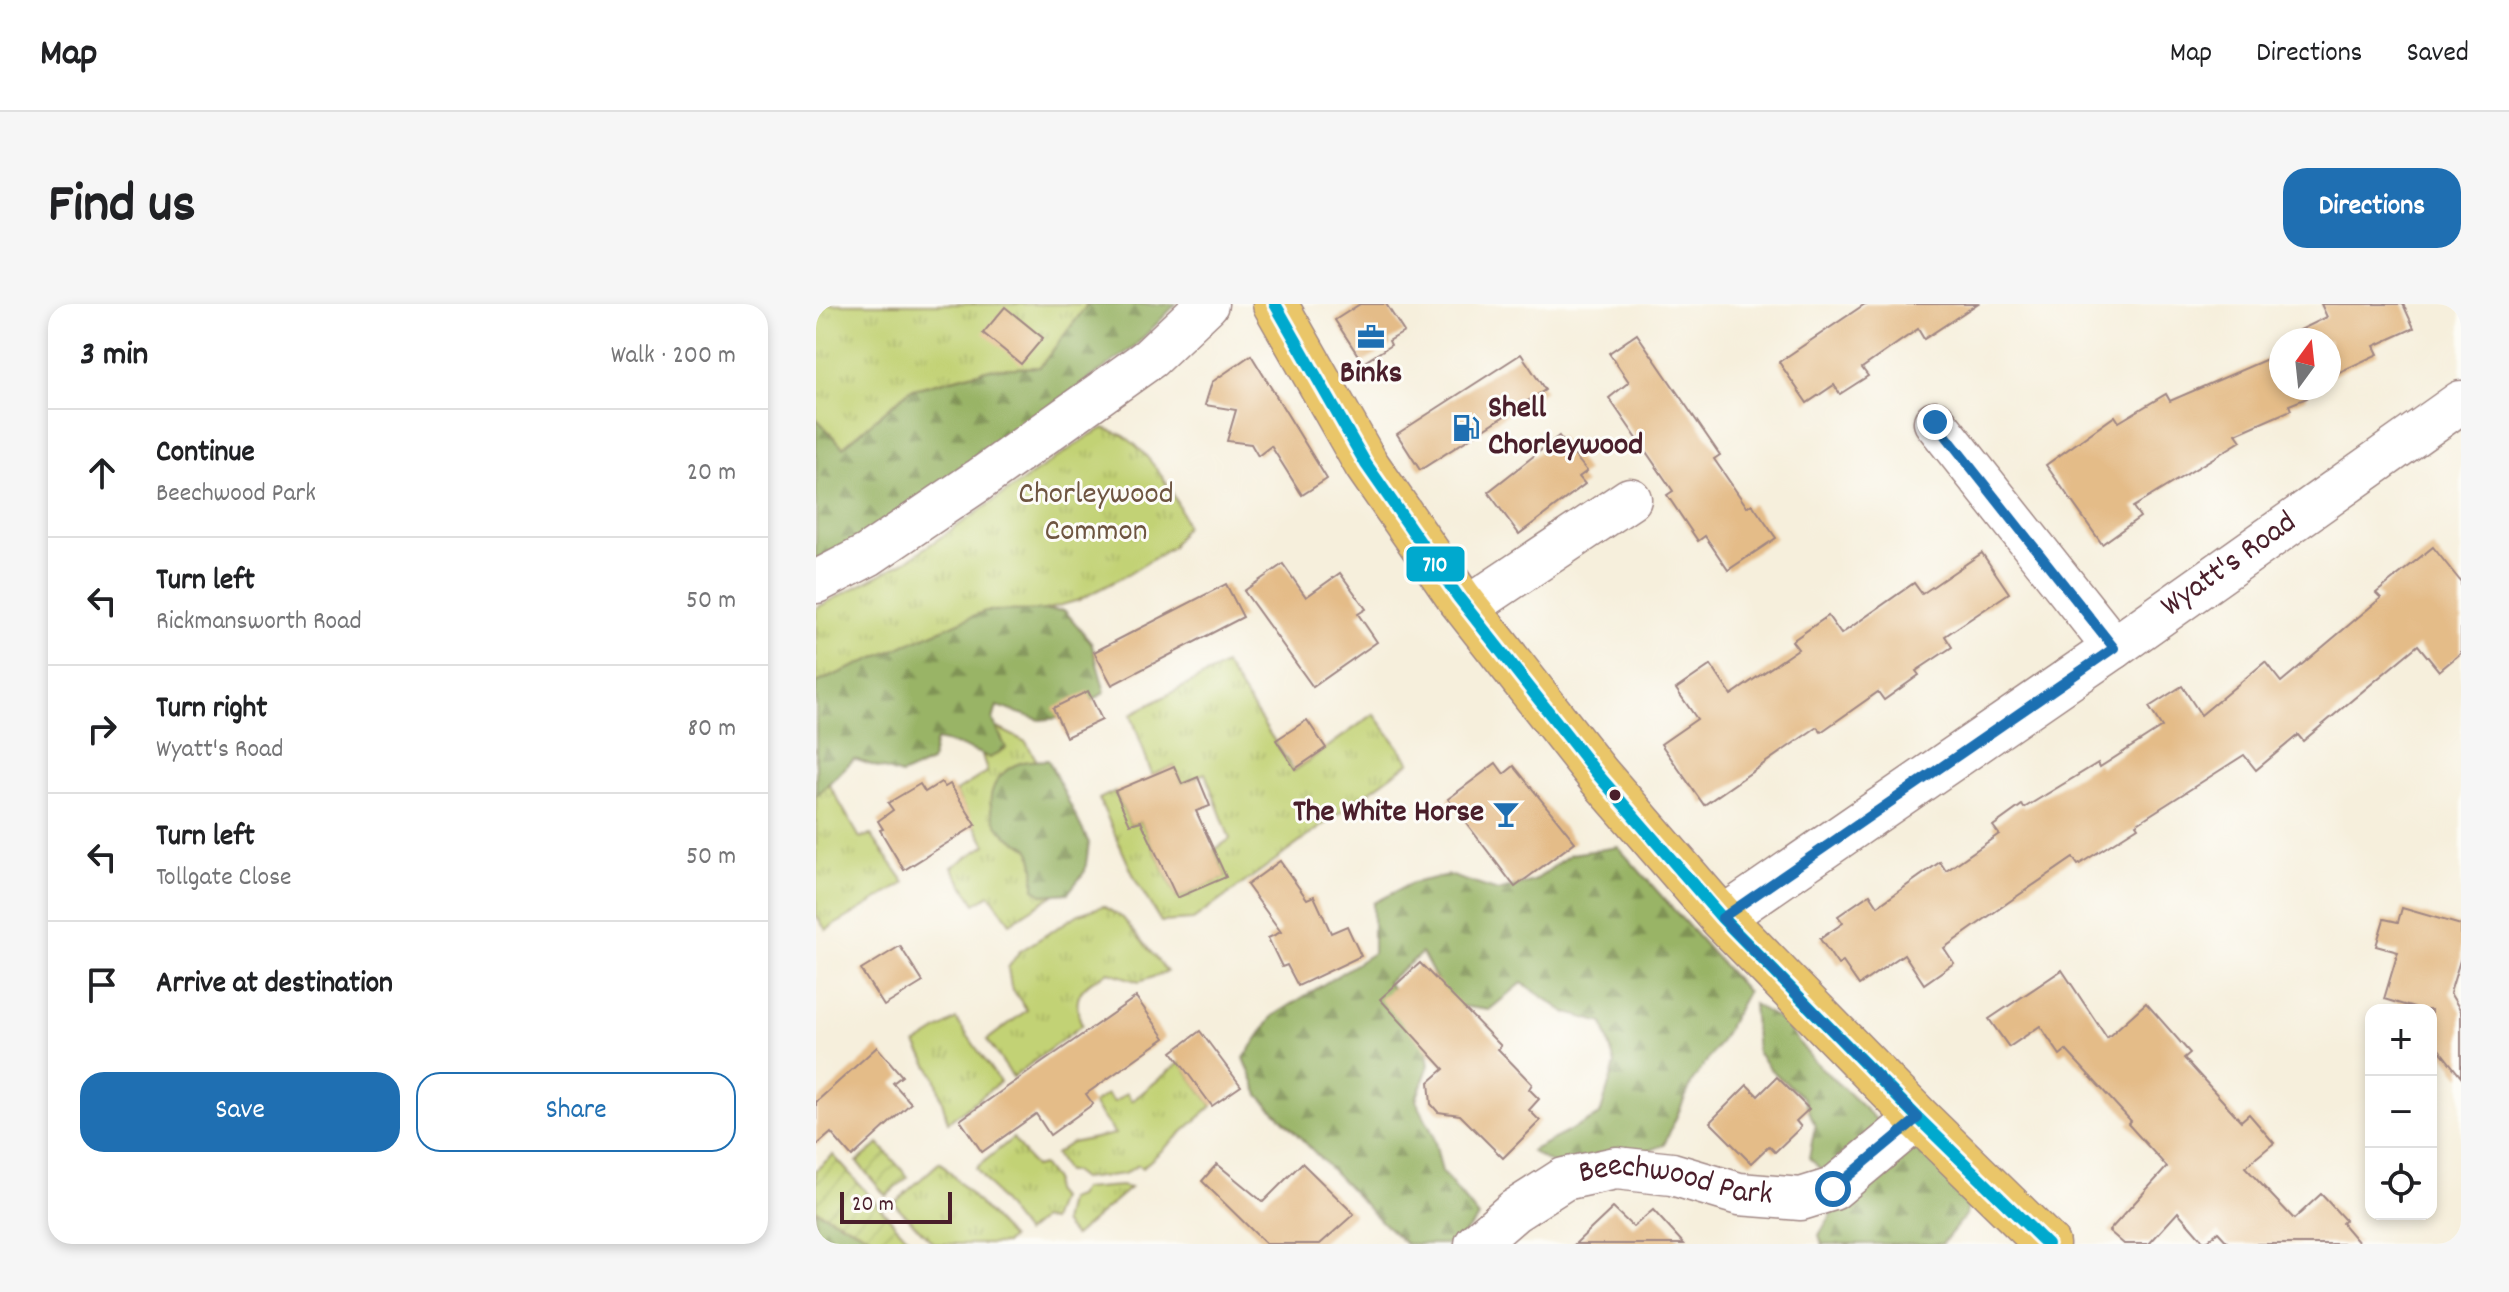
<!DOCTYPE html>
<html lang="en">
<head>
<meta charset="utf-8">
<style>
	:root { --surface:#fff; --page:#f6f6f6; --text:#202124; --muted:#757577; --line:#e0e0e0; --accent:#1f6fb2 }
	body { margin:0; font-family:Dekko,sans-serif; background:var(--page); color:var(--text) }
	.controls { position:absolute; right:24px; bottom:24px; display:grid; overflow:hidden; border-radius:16px; box-shadow:0 4px 12px #0003 }
	.controls button { width:72px; height:72px; display:grid; place-items:center; padding:0; border:0; border-bottom:2px solid var(--line); background:var(--surface); color:var(--text); font:40px sans-serif }
	.compass { position:absolute; left:1453px; top:24px; width:72px; height:72px; border-radius:50%; background:var(--surface); box-shadow:0 4px 12px #0003; rotate:15deg }
	.scale { position:absolute; left:24px; bottom:20px; width:112px; box-sizing:border-box; padding-left:8px; border:4px solid #4a1f2b; border-top:0; font-size:22px; line-height:28px; white-space:nowrap; color:#4a1f2b; -webkit-text-stroke:6px #fdfcf7; paint-order:stroke }
	.stop { position:absolute; width:24px; height:24px; margin:-18px; border:6px solid #1f6fb2; border-radius:50%; background:#fff }
	.stop.end { background:#1f6fb2; border-color:#fff; box-shadow:0 2px 8px #0008 }
	.list { margin:0; padding:0; list-style:none }
	h2 { display:flex; justify-content:space-between; align-items:center; height:104px; margin:0; padding:0 32px; font-size:34px }
	h2 small { font-size:26px; font-weight:400; color:var(--muted) }
	.list li { display:grid; grid-template-columns:52px 1fr auto; gap:24px; align-items:center; box-sizing:border-box; height:128px; padding:0 32px; border-top:2px solid var(--line) }
	.list b { display:block; font-size:30px; white-space:nowrap }
	.list p { margin:0; font-size:26px; white-space:nowrap; color:var(--muted) }
	.list em { font-size:26px; font-style:normal; color:var(--muted) }
	.actions { display:flex; gap:16px; padding:24px 32px }
	.actions a { flex:1; padding:18px 0; border:2px solid var(--accent); border-radius:24px; text-align:center; font-size:28px; color:var(--accent) }
	.actions .main { background:var(--accent); color:#fff }
	.icon { flex:none; width:44px; height:44px; fill:none; stroke:currentColor; stroke-width:2; stroke-linecap:round; stroke-linejoin:round }
	.map { position:relative; flex:none; width:1645px; height:940px; overflow:hidden; border-radius:24px }
	header { display:flex; align-items:center; gap:48px; box-sizing:border-box; height:112px; padding:0 40px; background:var(--surface); border-bottom:2px solid var(--line) }
	header strong { font-size:38px }
	nav { display:flex; gap:44px; margin-inline-start:auto; font-size:28px }
	.intro { display:flex; align-items:center; justify-content:space-between; box-sizing:border-box; height:192px; padding:0 48px }
	h1 { margin:0; font-size:56px }
	.button { padding:20px 36px; border-radius:24px; background:var(--accent); color:#fff; font-size:28px; font-weight:700 }
	main { display:flex; gap:48px; padding:0 48px }
	aside { flex:1; background:var(--surface); border-radius:24px; box-shadow:0 4px 12px #0003 }
	.map>svg:first-child { display:block }
	.grass { fill:url(#grass-tufts); stroke:#867850; stroke-width:2 }
	.forest { fill:url(#forest-firs); stroke:#726a48; stroke-width:2 }
	.garden { fill:url(#garden-furrows); stroke:#867850; stroke-width:2 }
	.building { fill:#e4bc88 }
	.lines { fill:none; stroke-linecap:round; stroke-linejoin:round }
	.minor-casing { stroke:#a08784; stroke-width:45 }
	.primary-casing { stroke:#a08784; stroke-width:47 }
	.minor { stroke:#fff; stroke-width:42 }
	.primary { stroke:#eac669; stroke-width:44 }
	.bus-1-casing { stroke:#fdfcf7; stroke-width:18 }
	.bus-1 { stroke:#00a9ce; stroke-width:12 }
	.route { stroke:#1f6fb2; stroke-width:10 }
	.bus-dot { fill:#4a1f2b; stroke:#fdfcf7; stroke-width:3 }
	.labels { text-anchor:middle; dominant-baseline:central; stroke-width:6; stroke-linejoin:round; paint-order:stroke }
	.poi-label { font-size:32px; font-weight:bold; fill:#4a1f2b; stroke:#fdfcf7 }
	.park-label { font-size:32px; fill:#6e5541; stroke:#fdfcf7 }
	.street-label { font-size:32px; fill:#4a1f2b; stroke:#fdfcf7 }
	.line-badge { stroke:#fdfcf7; stroke-width:3 }
	.badge-label { font-size:22px; text-anchor:middle; font-weight:bold; fill:#fff }
</style>
</head>
<body>
<header>
<strong>Map</strong>
<nav><a>Map</a><a>Directions</a><a>Saved</a></nav>
</header>
<div class="intro"><h1>Find us</h1><a class="button">Directions</a></div>
<main>
<aside>
<h2>3 min<small>Walk · 200 m</small></h2>
<ul class="list">
<li><svg class="icon" aria-label="ahead" viewBox="0 0 24 24"><path d="M12 20V5M6 11l6-6 6 6"/></svg><div><b>Continue</b><p>Beechwood Park</p></div><em>20 m</em></li>
<li><svg class="icon" aria-label="left" viewBox="0 0 24 24"><path d="M17 20v-9H6M10 6l-5 5 5 5"/></svg><div><b>Turn left</b><p>Rickmansworth Road</p></div><em>50 m</em></li>
<li><svg class="icon" aria-label="right" viewBox="0 0 24 24"><path d="M7 20v-9h11M14 6l5 5-5 5"/></svg><div><b>Turn right</b><p>Wyatt's Road</p></div><em>80 m</em></li>
<li><svg class="icon" aria-label="left" viewBox="0 0 24 24"><path d="M17 20v-9H6M10 6l-5 5 5 5"/></svg><div><b>Turn left</b><p>Tollgate Close</p></div><em>50 m</em></li>
<li><svg class="icon" aria-label="arrive" viewBox="0 0 24 24"><path d="M6 21V4h12l-3 4 3 4H6"/></svg><div><b>Arrive at destination</b></div></li>
</ul>
<div class="actions"><a class="main">Save</a><a>Share</a></div>
</aside>
<div class="map">
<svg width="1645" height="940" viewBox="0 0 1645 940">
	<defs>
		<pattern id="grass-tufts" width="24" height="20" patternUnits="userSpaceOnUse" patternTransform="scale(2)"><rect width="24" height="20" fill="#c2d274"/><path d="M3 7l-1-3M5 7V3M7 7l1-3M15 17l-1-3M17 17v-4M19 17l1-3" fill="none" stroke="#a8b465"/></pattern>
		<pattern id="forest-firs" width="22" height="20" patternUnits="userSpaceOnUse" patternTransform="scale(2)"><rect width="22" height="20" fill="#99b466"/><path d="M5 1l3.5 6h-7zM16 11l3.5 6h-7z" fill="#7f9254"/></pattern>
		<pattern id="garden-furrows" width="10" height="10" patternUnits="userSpaceOnUse" patternTransform="scale(2)"><rect width="10" height="10" fill="#c2d274"/><path d="M-1 1l2-2M0 10L10 0M9 11l2-2" fill="none" stroke="#a8b465"/></pattern>
	</defs>
	<rect width="100%" height="100%" fill="#fdfcf7"/>
	<filter id="ink" filterUnits="userSpaceOnUse"><feTurbulence type="fractalNoise" baseFrequency=".0125" numOctaves="2"/><feDisplacementMap in="SourceGraphic" scale="16" xChannelSelector="R" yChannelSelector="G"/><feConvolveMatrix kernelMatrix="1 2 1 2 8 2 1 2 1" color-interpolation-filters="sRGB"/></filter>
	<filter id="wash" filterUnits="userSpaceOnUse"><feTurbulence type="fractalNoise" baseFrequency=".006" numOctaves="4" result="noise"/><feDisplacementMap in="SourceGraphic" scale="32" xChannelSelector="R" yChannelSelector="G"/><feGaussianBlur stdDeviation="1.8" result="paint"/><feColorMatrix in="noise" values="0 0 0 0 0 0 0 0 0 0 0 0 0 0 0 0 0 1.4 0 .05"/><feComposite in="paint" operator="in"/></filter>
	<g filter="url(#wash)">
		<rect width="100%" height="100%" fill="#f6efdc"/>
		<g class="grass">
			<path d="M0 0H272L224 63 174 65 94 86 27 143 0 114Z"/>
			<path d="M288 124C296 127 305 129 311 134 334 151 364 194 369 222L356 243 313 270 263 296 218 309 0 405V304L90 257 274 131Z"/>
			<path d="M409 361 478 467 558 410 594 458 377 616 345 618 320 577 283 495 299 487 314 520 325 517 361 594 410 573 398 546 414 535 389 469 365 480 358 462 336 471 315 410Z"/>
			<path d="M158 422 182 424 210 438 267 537 254 580 194 619 174 591 159 600 136 563 170 541 139 488 171 468Z"/>
			<path d="M3 463 44 534 55 531 89 579 10 626 0 611V465Z"/>
			<path d="M287 602 307 614 351 668 323 678 293 668C266 680 254 692 266 721L197 773 171 736 211 706 195 683 192 664 203 648 263 610Z"/>
			<path d="M140 715 184 778 132 818 119 773 100 740Z"/>
			<path d="M364 758 396 802 326 864 322 861 308 870 266 875 257 868H250L239 850 255 839 299 830 277 800 291 790 298 798 311 789 316 797Z"/>
			<path d="M197 834 218 863 226 861 238 876 237 887 243 894 235 917 226 915 209 929 160 864Z"/>
			<path d="M124 858 195 934 189 940H118L78 899Z"/>
			<path d="M305 882 314 884 258 932 247 919 252 896 261 893 266 885Z"/>
		</g>
		<g class="forest">
			<path d="M272 0H360L318 43 30 248 0 255V114L27 143 94 86 174 65 224 63Z"/>
			<path d="M248 306 275 338 289 388 252 413 224 416 181 402 177 416 190 444 174 454 143 441 120 436 115 458 85 471 38 455 0 492V379L169 307Z"/>
			<path d="M232 456 273 539 269 567 252 589 228 591 218 585C218 573 220 560 214 548 209 538 197 538 190 531 163 506 173 468 207 458 215 456 224 457 232 456Z"/>
			<path d="M802 543 931 688 904 738 876 778 848 841 822 851 741 863 715 847 784 811 799 760 787 719 751 709 706 679 673 706 637 701 625 684 606 649 571 678 607 719 613 761 600 796 617 830 626 868 663 913 638 940H590L567 919 443 791 428 754 457 712 557 649V599L596 579 633 571 682 587 718 577 755 550Z"/>
			<path d="M937 700 966 717 997 756 1063 818 1098 827 1154 881 1150 911 1126 940H1006L1003 931 1022 900 1015 874 993 854 999 822 988 794 955 766 941 748Z"/>
			<path d="M0 906 69 940H0Z"/>
		</g>
		<g class="garden">
			<path d="M63 840 92 873 70 892 41 858Z"/>
			<path d="M17 851 97 940H69L0 906V866Z"/>
		</g>
		<g id="blocks">
			<g class="building">
				<path d="M544 0H570L588 28 573 37 575 41 547 59 519 16Z"/>
				<path d="M1049 0H1161L1108 35 1102 25 1046 64 1052 72 1024 90 1018 81 991 99 963 58Z"/>
				<path d="M1505 0H1587L1598 24 1558 42 1562 50 1513 73V36H1479L1476 30 1511 13Z"/>
				<path d="M189 3 227 34 205 60 167 29Z"/>
				<path d="M821 30 904 151 898 155 931 203 936 200 960 234 912 266 889 232 882 237 851 191 857 187 793 94 813 78 793 49Z"/>
				<path d="M1465 49V84H1490L1487 86 1491 94 1473 101 1475 106 1420 130 1425 137 1317 203 1324 213 1286 240 1230 161 1299 112 1303 118 1350 90 1354 97Z"/>
				<path d="M705 50 729 86 604 166 581 130Z"/>
				<path d="M435 51 511 175 486 191 455 142 442 152 435 140 411 137 420 106 389 101 396 78Z"/>
				<path d="M743 132 771 167 763 173 769 180 703 230 672 188Z"/>
				<path d="M1617 243 1645 278V349L1623 367 1602 341 1487 437 1482 431 1440 466 1428 451 1320 520 1322 523 1262 561 1257 554 1197 595 1128 644 1138 659 1108 680 1088 650 1043 681 1027 658 1022 661 1004 635 1027 619 1022 612 1054 590 1062 602 1124 558 1130 567 1183 530 1177 522 1206 501 1208 504 1282 459 1284 463 1346 423 1333 403 1366 382 1385 411 1449 358 1465 378 1565 294 1560 289Z"/>
				<path d="M1166 249 1193 289 1129 332 1136 343 1100 367 1103 371 1068 396 1062 388 1005 428 1001 423 888 501 845 440 881 415 860 385 895 361 915 391 982 345 976 337 1012 312 1025 330 1098 279 1106 290Z"/>
				<path d="M467 260 490 293 524 269 550 305 542 310 561 338 497 383 428 287Z"/>
				<path d="M410 280 427 313 296 381 278 348Z"/>
				<path d="M272 387 286 416 250 433 237 404Z"/>
				<path d="M491 416 510 444 479 465 460 436Z"/>
				<path d="M680 459 688 470 698 462 759 538 699 583 632 495Z"/>
				<path d="M358 462 366 480 382 473 394 502 380 507 410 573 361 594 325 517 314 520 299 487Z"/>
				<path d="M125 478 129 483 134 480 160 521 88 566 64 526 67 525 62 517 77 506 72 499 104 480 109 488Z"/>
				<path d="M464 557 491 595 498 592 515 629 531 622 545 652 482 682 471 661 466 663 452 634 465 628 431 581Z"/>
				<path d="M1586 604 1645 621V653L1634 689 1645 707V773L1615 735V706H1605L1568 695 1582 648 1560 642 1568 615 1582 618Z"/>
				<path d="M84 642 107 678 68 702 45 666Z"/>
				<path d="M604 659 685 742 682 745 716 780 713 785 723 795 713 806 724 817 687 854 644 811 622 808 615 800 613 778 628 765 564 695Z"/>
				<path d="M1246 666 1291 734 1330 699 1374 749 1368 754 1425 817 1433 810 1458 839 1429 863 1478 915 1505 890 1529 916 1526 919 1544 940H1413L1402 928 1389 939 1362 908 1333 940H1308L1293 927 1351 863 1312 820 1315 817 1250 746 1244 751 1224 722 1193 743 1173 715Z"/>
				<path d="M320 693 349 734 270 790 277 800 234 831 220 810 166 848 144 816Z"/>
				<path d="M384 727 425 782 396 802 356 748Z"/>
				<path d="M61 743 86 772 77 779 95 799 36 853 15 829 0 842V798Z"/>
				<path d="M961 773 993 805 980 817 985 823 959 848 953 842 935 859 894 818 931 781 942 792Z"/>
				<path d="M486 859 538 910 504 940H450L386 877 401 860 447 898Z"/>
				<path d="M797 904 817 923 837 906 868 940H759Z"/>
			</g>
		</g>
	</g>
	<g filter="url(#ink)">
		<use href="#blocks" fill-opacity="0" stroke="#a08784" stroke-width="2"/>
		<g class="lines">
			<g class="minor-casing">
				<g id="minor">
					<path d="M1119 118 1298 344"/>
					<path d="M0 278 52 251 163 176 334 54 391 0"/>
					<path d="M651 304 814 195"/>
					<path id="s1" d="M906 614 1298 344 1645 98"/>
					<path id="s2" d="M660 940 698 907 748 875 800 864 856 870 923 890 985 895 1017 885 1102 814"/>
				</g>
			</g>
			<g class="primary-casing">
				<path id="primary" d="M459 0 550 160 643 294 783 472 906 614 1102 814 1231 940"/>
			</g>
			<use href="#minor" class="minor"/>
			<use href="#primary" class="primary"/>
			<g class="bus-1-casing">
				<path id="bus-1" d="M459 0 550 160 643 294 783 472 906 614 1102 814 1231 940"/>
			</g>
			<use href="#bus-1" class="bus-1"/>
		</g>
	</g>
	<g class="lines" filter="url(#ink)">
		<path class="route" d="M1017 885 1102 814 906 614 1298 344 1119 118"/>
	</g>
	<defs>
		<g id="office-bare" transform="scale(2.16)"><path d="M-6-3h4V-5.5h4V-3h4V5H-6ZM-1-4.5V-3h2v-1.5ZM-6 0V1H6V0Z" fill="#1f6fb2" stroke="#fdfcf7" stroke-width="2.5" paint-order="stroke"/></g>
		<g id="fuel-bare" transform="scale(2.16)"><path d="M-5.5-6h7V0h2V4h1.3V-2.5L3-4.5l.8-.8L6-3V5H2.5V1h-1V6h-7ZM-4.2-4.7v3.2H.2V-4.7Z" fill="#1f6fb2" stroke="#fdfcf7" stroke-width="2.5" paint-order="stroke"/></g>
		<g id="bar-bare" transform="scale(2.16)"><path d="M-6-5H6L.8 .8V4.5H3.5V6h-7V4.5H-.8V.8Z" fill="#1f6fb2" stroke="#fdfcf7" stroke-width="2.5" paint-order="stroke"/></g>
	</defs>
	<g fill-rule="evenodd">
		<use href="#office-bare" x="555" y="33"/>
		<use href="#fuel-bare" x="650" y="124"/>
		<use href="#bar-bare" x="690" y="510"/>
	</g>
	<circle class="bus-dot" cx="799" cy="491" r="7"/>
	<g class="labels">
		<g class="poi-label">
			<text x="555" y="71">Binks</text>
			<text x="672" y="106" text-anchor="start">Shell<tspan x="672" dy="37">Chorleywood</tspan></text>
			<text x="668" y="510" text-anchor="end">The White Horse</text>
		</g>
		<g class="park-label">
			<text x="280" y="192">Chorleywood<tspan x="280" dy="37">Common</tspan></text>
		</g>
		<g class="street-label">
			<text stroke="none"><textPath href="#s1" startOffset="618">Wyatt's Road</textPath></text>
			<text stroke="none"><textPath href="#s2" startOffset="224">Beechwood Park</textPath></text>
		</g>
	</g>
	<rect class="line-badge" x="589" y="241" width="61" height="38" rx="8" fill="#00a9ce"/>
	<g class="badge-label">
		<text x="619" y="267">710</text>
	</g>
</svg>
<div class="controls">
<button>+</button>
<button>−</button>
<button><svg class="icon" aria-label="locate" viewBox="0 0 24 24"><circle cx="12" cy="12" r="6"/><path d="M12 2v4M12 18v4M2 12h4M18 12h4"/></svg></button>
</div>
<svg class="compass" viewBox="-18 -18 36 36"><path d="M0-13l5 13h-10z" fill="#e53935"/><path d="M0 13l5-13h-10z" fill="#757577"/></svg>
<div class="scale">20 m</div>
<div class="stop" style="left:1017px;top:885px"></div>
<div class="stop end" style="left:1119px;top:118px"></div>
</div>
</main>
</body>
</html>
